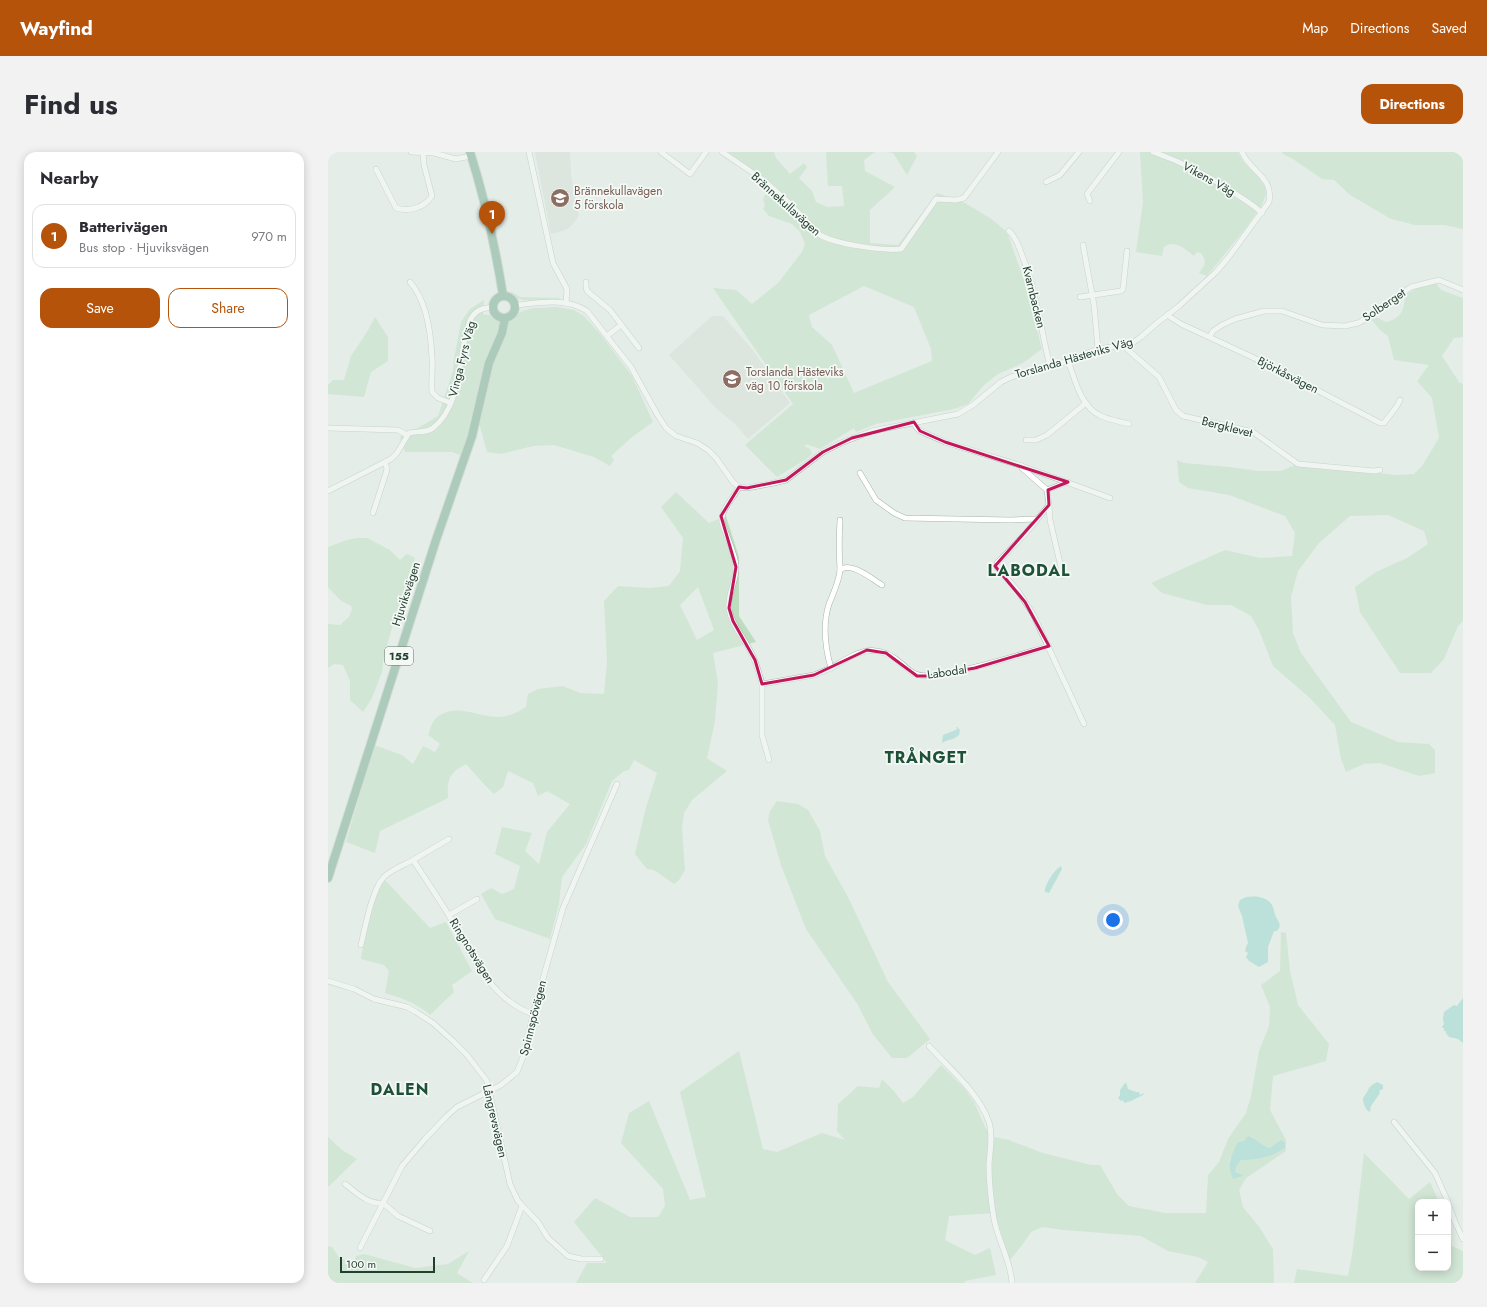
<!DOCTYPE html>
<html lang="en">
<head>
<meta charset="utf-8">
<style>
	:root { --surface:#fff; --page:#f2f2f3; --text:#2b2b33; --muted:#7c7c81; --line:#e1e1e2; --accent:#b45309 }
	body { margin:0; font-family:Jost,sans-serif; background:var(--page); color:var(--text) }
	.controls { position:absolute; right:12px; bottom:12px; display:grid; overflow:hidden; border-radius:8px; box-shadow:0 2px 10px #0003 }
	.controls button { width:36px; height:36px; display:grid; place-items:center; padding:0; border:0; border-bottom:1px solid var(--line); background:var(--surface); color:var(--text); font:20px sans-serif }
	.scale { position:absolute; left:12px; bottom:10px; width:95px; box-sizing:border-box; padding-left:4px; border:2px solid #233f30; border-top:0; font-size:11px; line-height:14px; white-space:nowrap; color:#233f30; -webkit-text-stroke:3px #f4f9f6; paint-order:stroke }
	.you { position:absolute; left:785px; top:768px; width:14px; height:14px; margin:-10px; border:3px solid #fff; border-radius:50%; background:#1a73e8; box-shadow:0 0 0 6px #1a73e833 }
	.badge { display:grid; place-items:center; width:26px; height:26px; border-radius:50%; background:var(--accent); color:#fff; font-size:13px; font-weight:700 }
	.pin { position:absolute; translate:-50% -33px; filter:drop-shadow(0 1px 2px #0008) }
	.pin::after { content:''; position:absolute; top:21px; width:14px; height:12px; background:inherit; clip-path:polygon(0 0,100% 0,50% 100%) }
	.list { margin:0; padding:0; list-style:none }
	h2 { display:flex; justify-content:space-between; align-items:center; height:52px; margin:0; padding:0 16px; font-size:17px }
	h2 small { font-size:13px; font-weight:400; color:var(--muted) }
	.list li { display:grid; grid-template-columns:26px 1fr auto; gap:12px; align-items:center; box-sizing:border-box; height:64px; margin:0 8px 8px; padding:0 8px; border:1px solid var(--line); border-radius:12px }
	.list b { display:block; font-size:15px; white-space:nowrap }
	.list p { margin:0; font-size:13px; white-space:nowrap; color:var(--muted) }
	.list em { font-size:13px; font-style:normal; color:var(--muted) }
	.actions { display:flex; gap:8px; padding:12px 16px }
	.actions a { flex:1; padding:9px 0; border:1px solid var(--accent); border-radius:12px; text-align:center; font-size:14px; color:var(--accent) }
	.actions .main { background:var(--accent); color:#fff }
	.map { position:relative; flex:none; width:1135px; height:1131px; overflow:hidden; border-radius:12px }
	header { display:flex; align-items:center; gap:24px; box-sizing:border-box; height:56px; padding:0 20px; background:var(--accent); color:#fff }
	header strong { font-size:19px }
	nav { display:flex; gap:22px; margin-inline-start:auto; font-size:14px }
	.intro { display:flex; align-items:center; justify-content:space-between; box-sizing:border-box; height:96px; padding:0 24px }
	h1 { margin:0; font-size:28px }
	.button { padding:10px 18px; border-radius:12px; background:var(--accent); color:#fff; font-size:14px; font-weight:700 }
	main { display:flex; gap:24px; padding:0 24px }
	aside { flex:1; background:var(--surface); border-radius:12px; box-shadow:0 2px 10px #0003 }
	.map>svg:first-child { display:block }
	.built { fill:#d2ddd5 }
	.green { fill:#bddebe; fill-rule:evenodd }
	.water { fill:#8dd1ca }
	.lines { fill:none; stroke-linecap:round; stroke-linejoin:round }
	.minor-casing { stroke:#a6b5ac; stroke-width:6 }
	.primary-casing { stroke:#c1c9c5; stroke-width:10 }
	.minor { stroke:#fff; stroke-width:5 }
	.primary { stroke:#69a285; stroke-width:8 }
	.marked { fill:none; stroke:#c2185b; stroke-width:3; stroke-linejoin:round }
	.labels { text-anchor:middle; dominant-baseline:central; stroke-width:3.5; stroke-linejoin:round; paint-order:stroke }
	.shield { fill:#f4f9f6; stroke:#62776b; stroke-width:1 }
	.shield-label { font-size:11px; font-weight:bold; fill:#233f30 }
	.street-label { font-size:12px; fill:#233f30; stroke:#f4f9f6 }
	.education-label { font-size:12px; fill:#785e54; stroke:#f4f9f6; text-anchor:start }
	.district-label { font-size:16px; font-weight:bold; letter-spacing:1px; fill:#1f5138; stroke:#f4f9f6 }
</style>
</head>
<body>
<header>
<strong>Wayfind</strong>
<nav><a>Map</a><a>Directions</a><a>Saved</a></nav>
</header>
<div class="intro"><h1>Find us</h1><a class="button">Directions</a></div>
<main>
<aside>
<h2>Nearby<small></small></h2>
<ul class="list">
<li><span class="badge">1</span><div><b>Batterivägen</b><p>Bus stop · Hjuviksvägen</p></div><em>970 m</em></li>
</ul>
<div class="actions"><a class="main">Save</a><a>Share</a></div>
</aside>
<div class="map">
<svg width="1135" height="1131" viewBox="0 0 1135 1131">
	<rect width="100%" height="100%" fill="#e4ede7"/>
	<g class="built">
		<path d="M207 0H242L243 23 251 63 246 71 238 78 223 82Z"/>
		<path d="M384 164H395L424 197 462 251 420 287 407 272 388 256 341 203Z"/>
	</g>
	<g class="green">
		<path d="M400 0H446L448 6 462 22 476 11 479 15 471 26 484 39 488 50 499 55 516 54 514 34H500L498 0H547L536 8 537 19 567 35 542 58V91L570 93 609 41 637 51 662 66 679 80 697 131 714 197 695 211 670 222 656 233 640 252 626 257 548 272 528 280 526 276 492 297 478 292 477 295 481 296 484 301 480 306 449 325 417 293 465 252 385 136 408 138 424 152 450 131 474 100 477 92 472 80 464 72 441 64 435 57 437 53 435 47 437 43 451 38 435 25ZM536 134 586 155 603 197 604 209 526 241 504 193 484 175 481 163Z"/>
		<path d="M560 0H586L589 4 579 23 565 1Z"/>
		<path d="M812 0H910L915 9 931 26 937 35 938 42 934 53 917 77 879 124 871 121C877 113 879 110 873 101L869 100 866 104C857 97 847 87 836 95L834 104 808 100 815 50Z"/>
		<path d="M954 0H1135V77L1116 73H1087L1063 67 1022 43 1006 28 994 27 965 7 955 2Z"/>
		<path d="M1107 130 1113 138 1135 146V185L1126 186 1114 204 1131 230 1135 232V469L1130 474 1116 507 1103 521H1072L1032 460 1027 435 1048 420 1079 406 1100 392 1096 379 1060 363 1022 364 991 391 970 419 963 445 965 481 973 501 1023 570 1070 590 1101 592 1107 598V621L1091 624 1052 611 1036 612 1018 620 1013 607 1007 573 982 546 945 514 931 478 923 464 903 453H879L834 441 823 431 897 398 932 406 964 404 967 381 957 364 901 343 860 336 851 330 849 308 856 311 902 315 930 319H953L967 313 992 317 1041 320 1069 323 1086 322 1094 314 1111 286 1104 246 1089 229 1101 213 1066 208 1060 184 1053 179 1042 166 1048 165 1058 170C1075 166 1075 157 1078 143L1087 137Z"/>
		<path d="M182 139 192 145 232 146 230 147C219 148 185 153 182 139Z"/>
		<path d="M156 148 155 162 161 163 167 168 184 167 192 160 205 156 229 155 246 158 256 164 273 183 304 224 325 270 304 285 283 304 286 308 282 314 266 305 226 293 205 294 173 302 159 300 151 271 140 306 124 300H77L72 285 97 272 110 264 125 219 126 207 133 170 142 157Z"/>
		<path d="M47 165 60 185V209L43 220 36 245 0 242V233L5 228H16L23 204 39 180Z"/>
		<path d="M348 340 381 371 398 364 411 405V464L428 490 385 501 390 531 387 569 379 606 399 619 364 648 356 661 354 677 357 718 351 728 346 732 326 718 319 717 307 702 317 659 329 621 306 608 301 618 296 619 284 629 258 692 234 725 231 752 222 787 167 767 153 742 163 736 174 742 186 737 192 714 167 702 174 675 204 681 197 699 211 712 219 680 242 652 219 639 210 644 205 631 180 619 175 635 166 642 154 630 138 612C121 621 119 627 120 646L52 679 47 701 18 690 46 593 74 603 85 612 95 594 107 600 112 592 100 583C102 578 104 570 108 566 128 549 150 566 172 565 182 564 190 560 198 555L200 542 210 537 234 534 253 541 276 542 279 510 276 449 290 434 322 436 341 434 352 419 355 386 333 355ZM370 435 386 478 369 488 352 453Z"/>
		<path d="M29 386H39L62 398 72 408 79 402 87 406 63 479 55 509 54 520 44 546 35 560 22 548V529L15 513 6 512 0 516V472L12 473 21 465 24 457 23 454 12 448 0 435V395L19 388Z"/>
		<path d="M449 649 470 652 480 658 492 679 497 704 521 747 560 830 602 887 579 906H564L544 881 530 853 478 777 453 713 440 668 442 659Z"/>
		<path d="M56 727 102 776 118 770 144 819 124 833 126 840 102 863C89 851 73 846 57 841L61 819 56 813 33 807C37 786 42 743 56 727Z"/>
		<path d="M953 780 958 781 962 819 970 853 1001 892 998 909 945 924 942 958 958 988V999L918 1026 911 1038 915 1055 932 1076 945 1097 946 1131H867L880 1110 870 1105 840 1099 813 1084 736 1078 714 1075 703 1080 695 1092 682 1108 672 1081 667 1061 621 1064 617 1088 647 1103 662 1096 668 1123 637 1129 636 1131H248L259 1111H279L246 1070 267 1046 302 1065H330L337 1054 335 1037 293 991 301 961 321 949 362 1048 378 1045 352 940 411 899 435 997 449 1000 494 981 517 988 509 979 510 952 530 934 551 936 554 927 566 939 575 951 585 945 613 913 636 936 646 950 658 977 666 985 681 988 715 1001 763 1013H772L789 1042 801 1054 837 1061H878L880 1023 891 1010 900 987 918 961 923 944 931 899 941 874 942 855 933 833 952 819ZM923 984 934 994 942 997 940 1004 932 1006 913 1008 907 1015V1020L915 1023 910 1026H907L901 1008C906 998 915 989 923 984Z"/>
		<path d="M0 985 14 998 29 1007 0 1035Z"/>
		<path d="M1036 1001 1081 1047 1102 1030 1111 1050H1090V1116H1120V1079L1124 1094 1135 1099V1131H966L969 1117 1020 1124 1025 1097Z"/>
		<path d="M0 1094 4 1095 12 1107 26 1109 28 1104 36 1102 87 1116 120 1112 141 1099 129 1121 145 1131H0Z"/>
	</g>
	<g class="water">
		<path d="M628 575H629L632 578 631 583C626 588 620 587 614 591L615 583 628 578 629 577Z"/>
		<path d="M733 714 734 717 721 741 717 740C716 733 727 717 733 714Z"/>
		<path d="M918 745C927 744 938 744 944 753 946 756 946 761 948 765 951 771 954 772 949 779H946L940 795V810L931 815 921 809 918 805 920 801 917 799 918 795 920 791 914 764 910 754 912 748Z"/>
		<path d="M1135 846V891L1130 887 1121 885 1118 881V879H1116V876H1114V875L1116 872 1115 867 1116 860 1126 853 1129 854Z"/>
		<path d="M798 930 800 937 808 940H811L812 943 816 941 815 943 803 949 796 951 795 948 793 949 790 946 792 943V938Z"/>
		<path d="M1049 930 1055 933V937L1051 939 1052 941 1043 954 1042 960C1037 958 1035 951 1035 946 1042 938 1038 936 1049 930Z"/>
		<path d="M920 984C926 984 932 994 942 996L953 988 957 991V995C948 1005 926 1008 913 1008L908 1015 907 1020 915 1023V1024L905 1027C898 1012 903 1004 910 990L916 989Z"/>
	</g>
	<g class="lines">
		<g class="minor-casing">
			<g id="minor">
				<path d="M83 0 106 1 128 7 143 4"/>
				<path d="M201 0 225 111 239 137 238 151"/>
				<path d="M333 0 362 22 378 0"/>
				<path d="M394 0 434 27 458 48 492 83C507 92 555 99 573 97L608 47 628 48 636 46 670 0"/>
				<path d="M825 0C851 9 877 22 900 37 912 45 924 51 934 61"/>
				<path d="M48 17 68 56C81 60 96 56 104 44L96 13 95 1"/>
				<path d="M718 30 732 23 751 0"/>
				<path d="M762 49 759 42 791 0"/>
				<path d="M681 79C688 85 691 95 694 103 708 139 713 177 722 215"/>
				<path d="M755 93 766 153 770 197"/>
				<path d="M82 130C99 149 103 182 104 206 105 217 103 229 104 240L110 246 123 251"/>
				<path d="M258 130V135L259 139 282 158 311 196"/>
				<path d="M752 145 793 139 795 137 799 99"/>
				<path d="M188 153C211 151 238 145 259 159L303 215 329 262 338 276 348 284 369 291 380 298 388 306 405 330 411 335 419 336 446 331 458 328 495 300 513 291 544 279 630 262 645 253 673 230 683 225 731 212 770 197 803 192 813 185 829 171 851 154 888 120 900 106 941 50C946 25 922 20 914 0"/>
				<path d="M839 163 853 172 939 212 1052 271H1056L1069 254 1072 248"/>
				<path d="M279 184 293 173"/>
				<path d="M882 184 885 179 894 173 907 167 936 159H954L994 173 1017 174 1030 171 1041 165 1083 135 1111 128 1135 138"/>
				<path d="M798 193 799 197 831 225 848 258 855 264 925 280 970 312 1046 319 1052 318"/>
				<path d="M740 209C747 227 752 253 771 263 780 268 791 269 801 272"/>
				<path d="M586 270 588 275 592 279 617 290 694 314 782 346"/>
				<path d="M0 276 70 278 79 283"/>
				<path d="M698 288H708L719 283 758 251"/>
				<path d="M694 314V316L719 338 721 353 698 381 669 411V415L690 439 705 462 756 572"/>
				<path d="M532 321 548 348 566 361 577 366 682 368 709 367"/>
				<path d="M411 335C406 346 392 358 394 370 397 381 408 404 408 414 409 429 399 442 401 457 403 471 413 482 420 495 427 506 431 520 434 532V583L441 608"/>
				<path d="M719 338 740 330"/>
				<path d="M0 339 63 307 69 301 81 281C89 279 99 281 105 276 132 255 130 212 138 182 140 177 140 170 144 165 149 157 157 156 165 155"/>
				<path d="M721 353 722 368 735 424"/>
				<path d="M45 361 58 321 59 317 57 310"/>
				<path d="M512 418C523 409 544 427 554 433"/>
				<path d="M503 516C530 500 547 488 574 512 583 520 587 524 600 524 610 524 620 521 630 519 661 513 691 503 721 494"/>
				<path d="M434 532 486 523 503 516C497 495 494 474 501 452 504 445 512 425 512 417 511 401 511 385 512 368"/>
				<path d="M85 708 121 687"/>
				<path d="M121 763 149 747"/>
				<path d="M33 793C37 776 44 737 56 725 63 718 76 713 85 708 97 726 109 744 120 762 142 799 161 847 205 862"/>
				<path d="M0 829 26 837 46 847 79 855 88 860 105 871 125 889 139 903 159 929 182 1032 190 1049 210 1070 220 1086 240 1104 253 1107H273"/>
				<path d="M601 894C622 917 650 940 661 970 665 983 662 999 661 1012 661 1030 663 1049 666 1067 670 1089 683 1109 684 1131"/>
				<path d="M1066 970 1107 1021 1120 1050"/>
				<path d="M17 1032C28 1040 40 1053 55 1051L70 1064 102 1079"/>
				<path d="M1120 1051 1127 1070 1135 1087"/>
				<path d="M32 1096 74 1014 97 987 119 964 129 955 173 933 189 920 197 900 205 862 235 756 289 632"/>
				<path d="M156 1128 179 1094 194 1054"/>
			</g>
		</g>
		<g class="primary-casing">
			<g id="primary">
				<path d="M142 0C157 47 167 94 175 143"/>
				<circle cx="176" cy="155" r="11"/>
				<path d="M0 726 108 388 144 284 161 211 174 181 177 166"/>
			</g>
		</g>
		<use href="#minor" class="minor"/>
		<use href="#primary" class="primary"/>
	</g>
	<path d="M0 0H1135V1131H0ZM586 270 592 279 617 290 740 330 720 338 721 353 667 414 697 450 721 494 647 516 601 524H589L558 501 539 498 486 523 434 532 427 508 405 469 401 456 408 415 393 364 411 335 419 336 458 328 495 300 524 286Z" fill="#e4ede7" fill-opacity=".55" fill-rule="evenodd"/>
	<path class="marked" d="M586 270 592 279 617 290 740 330 720 338 721 353 667 414 697 450 721 494 647 516 601 524H589L558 501 539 498 486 523 434 532 427 508 405 469 401 456 408 415 393 364 411 335 419 336 458 328 495 300 524 286Z"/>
	<defs>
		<g id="school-disc" transform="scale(1)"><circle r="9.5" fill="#8d6e63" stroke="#f4f9f6"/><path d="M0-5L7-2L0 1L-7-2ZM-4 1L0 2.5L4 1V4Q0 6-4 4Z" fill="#fff"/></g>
	</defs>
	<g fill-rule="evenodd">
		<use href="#school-disc" x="232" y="46"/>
		<use href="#school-disc" x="404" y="227"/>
	</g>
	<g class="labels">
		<rect class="shield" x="57" y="495" width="28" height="18" rx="3"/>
		<g class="shield-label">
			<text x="71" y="504">155</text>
		</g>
		<g class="street-label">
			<text transform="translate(881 27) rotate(29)">Vikens Väg</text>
			<text transform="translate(458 52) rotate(42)">Brännekullavägen</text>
			<text transform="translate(706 145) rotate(76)">Kvarnbacken</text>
			<text transform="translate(1056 153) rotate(-34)">Solberget</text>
			<text transform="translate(746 206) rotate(-16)">Torslanda Hästeviks Väg</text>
			<text transform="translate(134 207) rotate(-76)">Vinga Fyrs Väg</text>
			<text transform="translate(960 223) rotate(27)">Björkåsvägen</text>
			<text transform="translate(899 275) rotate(14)">Bergklevet</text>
			<text transform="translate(78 442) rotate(-72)">Hjuviksvägen</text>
			<text transform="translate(619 520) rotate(-8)">Labodal</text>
			<text transform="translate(144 799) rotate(58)">Ringnotsvägen</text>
			<text transform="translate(205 866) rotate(-76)">Spinnspövägen</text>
			<text transform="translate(167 969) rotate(77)">Långrevsvägen</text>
		</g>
		<g class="education-label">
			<text x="246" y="39">Brännekullavägen<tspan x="246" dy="14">5 förskola</tspan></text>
			<text x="418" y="220">Torslanda Hästeviks<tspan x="418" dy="14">väg 10 förskola</tspan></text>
		</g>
		<g class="district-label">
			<text x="701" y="418">LABODAL</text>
			<text x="598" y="605">TRÅNGET</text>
			<text x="72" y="937">DALEN</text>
		</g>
	</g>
</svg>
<div class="controls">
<button>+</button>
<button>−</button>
</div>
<div class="scale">100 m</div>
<div class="you"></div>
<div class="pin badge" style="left:164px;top:82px">1</div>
</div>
</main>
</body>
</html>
